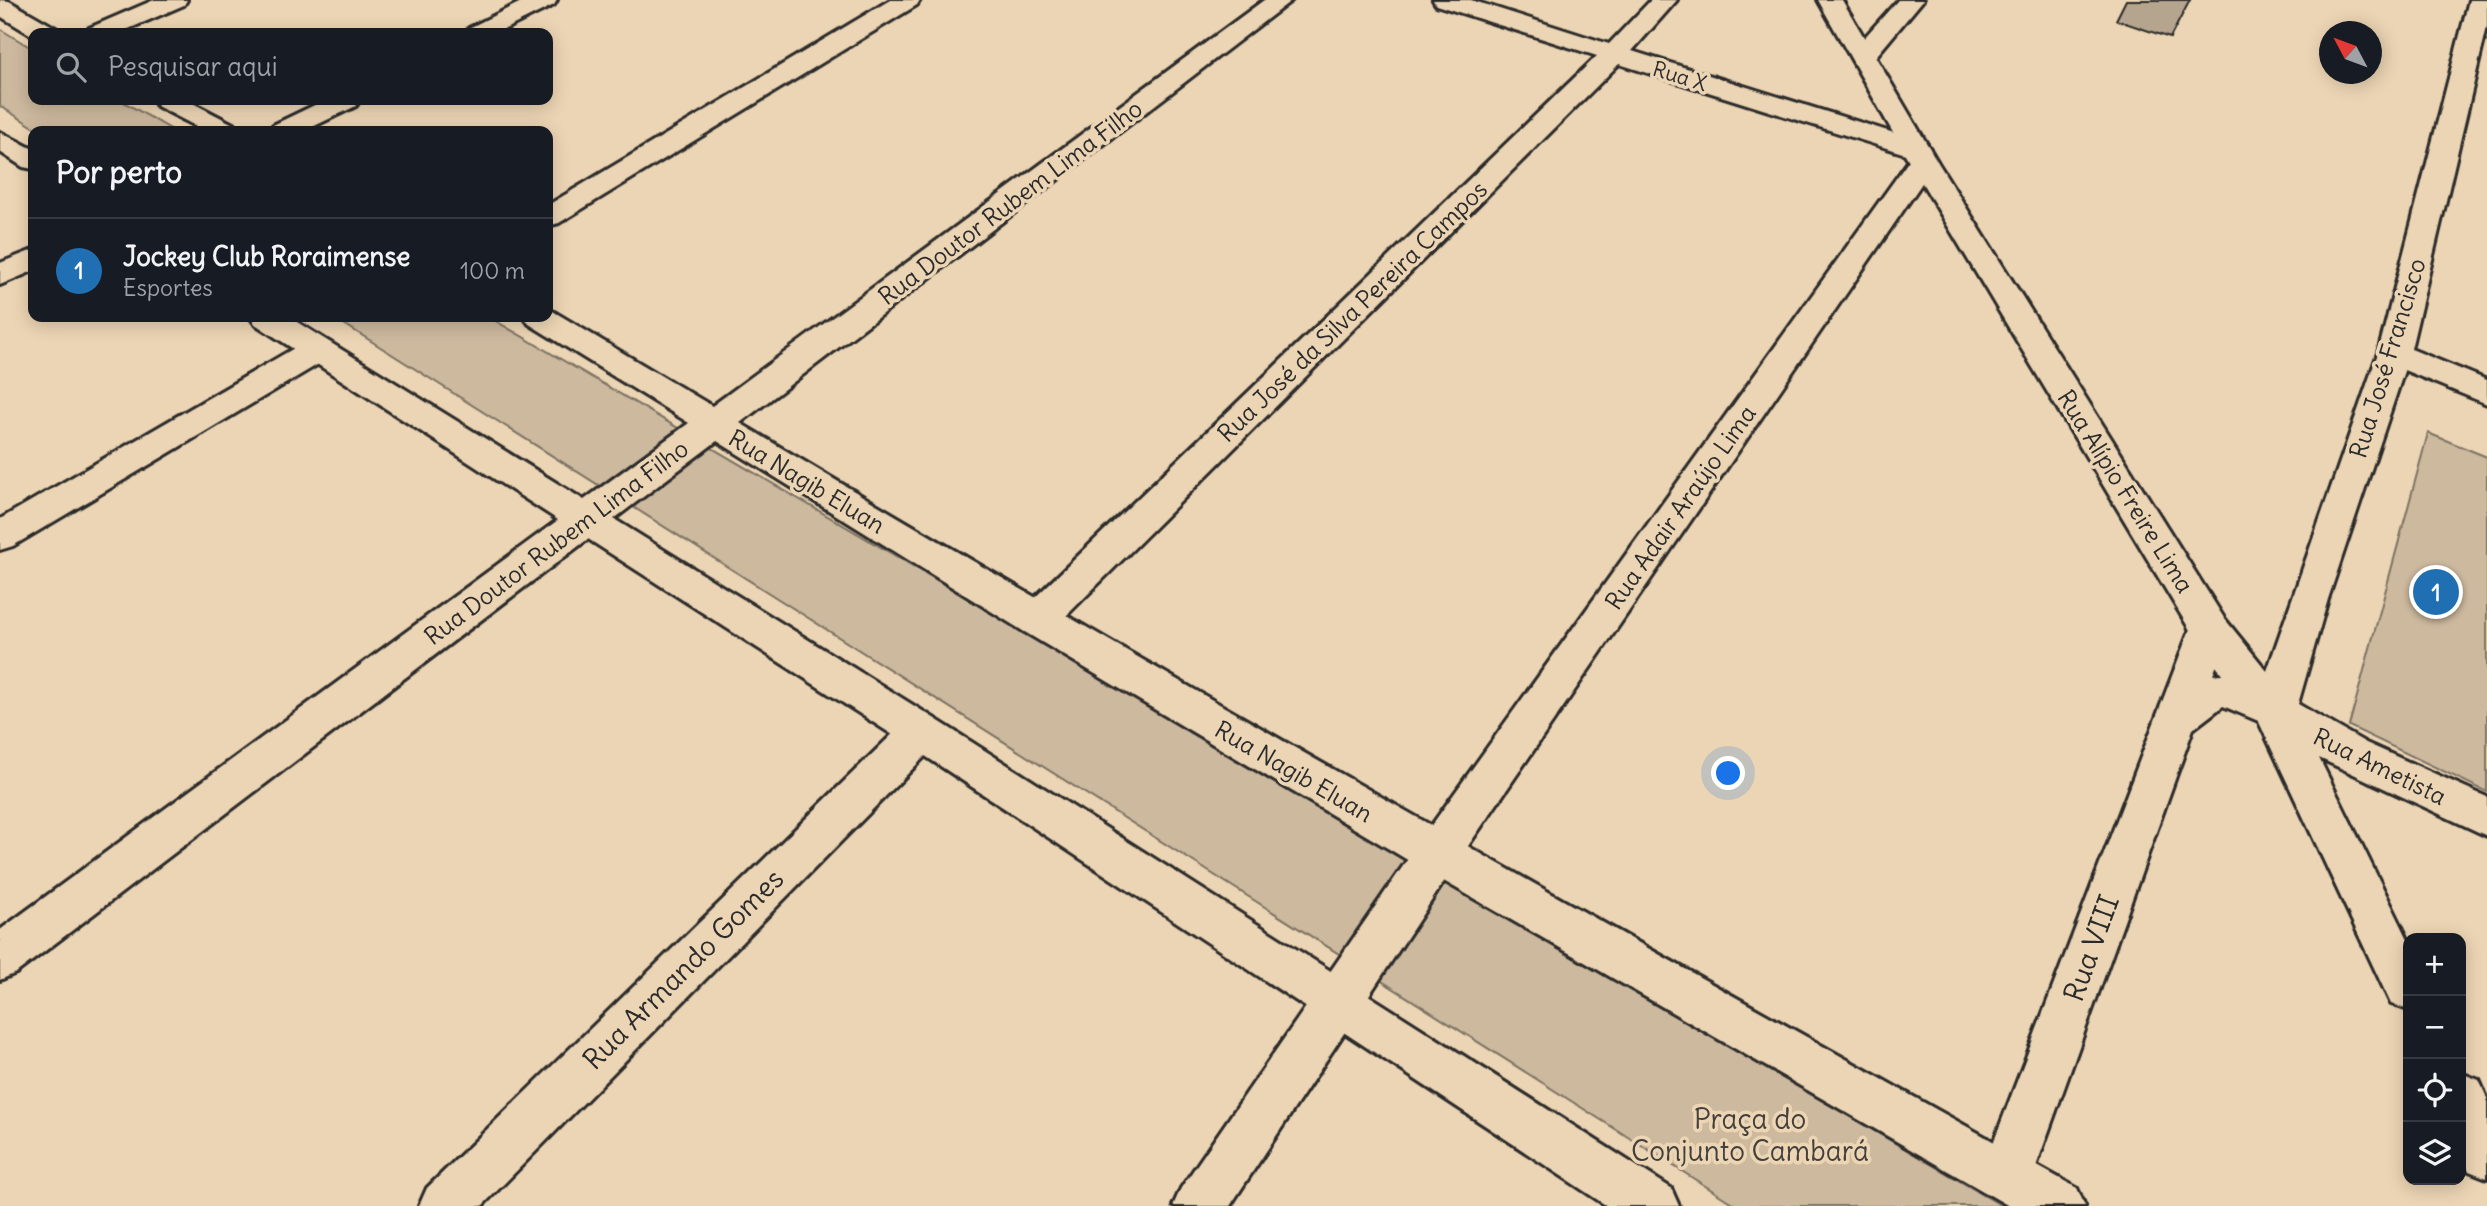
<!DOCTYPE html>
<html lang="pt">
<head>
<meta charset="utf-8">
<style>
	:root { --surface:#171b24; --page:#242831; --text:#f1f3f6; --muted:#9ea1a6; --line:#363941; --accent:#1f6fb2 }
	body { margin:0; font-family:Delius,sans-serif; background:var(--page); color:var(--text) }
	.controls { position:absolute; right:21px; bottom:21px; display:grid; overflow:hidden; border-radius:14px; box-shadow:0 4px 18px #0003 }
	.controls button { width:63px; height:63px; display:grid; place-items:center; padding:0; border:0; border-bottom:2px solid var(--line); background:var(--surface); color:var(--text); font:35px sans-serif }
	.compass { position:absolute; left:2319px; top:21px; width:63px; height:63px; border-radius:50%; background:var(--surface); box-shadow:0 4px 18px #0003; rotate:311deg }
	.you { position:absolute; left:1729px; top:774px; width:24px; height:24px; margin:-18px; border:5px solid #fff; border-radius:50%; background:#1a73e8; box-shadow:0 0 0 10px #1a73e833 }
	.badge { display:grid; place-items:center; width:46px; height:46px; border-radius:50%; background:var(--accent); color:#fff; font-size:23px; font-weight:700 }
	.pin { position:absolute; translate:-50% -50%; border:4px solid #fff; box-shadow:0 2px 7px #0006 }
	.list { margin:0; padding:0; list-style:none }
	h2 { display:flex; justify-content:space-between; align-items:center; height:91px; margin:0; padding:0 28px; font-size:30px }
	h2 small { font-size:23px; font-weight:400; color:var(--muted) }
	.list li { display:grid; grid-template-columns:46px 1fr auto; gap:21px; align-items:center; box-sizing:border-box; height:105px; padding:0 28px; border-top:2px solid var(--line) }
	.list b { display:block; font-size:26px; white-space:nowrap }
	.list p { margin:0; font-size:23px; white-space:nowrap; color:var(--muted) }
	.list em { font-size:23px; font-style:normal; color:var(--muted) }
	.icon { flex:none; width:38px; height:38px; fill:none; stroke:currentColor; stroke-width:2; stroke-linecap:round; stroke-linejoin:round }
	.map { position:relative; flex:none; width:2487px; height:1206px; overflow:hidden }
	.search { position:absolute; background:var(--surface); box-shadow:0 4px 18px #0003; left:28px; top:28px; width:525px; height:77px; display:flex; align-items:center; gap:18px; box-sizing:border-box; padding:0 24px; border-radius:14px; color:var(--muted); font-size:26px }
	.panel { position:absolute; background:var(--surface); box-shadow:0 4px 18px #0003; left:28px; top:126px; width:525px; height:196px; border-radius:14px }
	.map>svg:first-child { display:block }
	.green { fill:#cdb99e; stroke:#7c7264; stroke-width:2 }
	.building { fill:#b6a58e; stroke:#2b2b2b; stroke-width:2 }
	.lines { fill:none; stroke-linecap:round; stroke-linejoin:round }
	.minor-casing { stroke:#2b2b2b; stroke-width:6 }
	.tertiary-casing { stroke:#2b2b2b; stroke-width:6 }
	.minor { fill:#ecd5b4; fill-rule:evenodd }
	.tertiary { fill:#ecd5b4; fill-rule:evenodd }
	.labels { text-anchor:middle; dominant-baseline:central; stroke-width:7; stroke-linejoin:round; paint-order:stroke }
	.far-street-label { font-size:21px; fill:#2b2b2b; stroke:#ecd5b4 }
	.street-label { font-size:24px; fill:#2b2b2b; stroke:#ecd5b4 }
	.near-street-label { font-size:28px; fill:#2b2b2b; stroke:#ecd5b4 }
	.near-park-label { font-size:28px; fill:#43403c; stroke:#ecd5b4 }
</style>
</head>
<body>
<div class="map">
<svg width="2487" height="1206" viewBox="0 0 2487 1206">
	<rect width="100%" height="100%" fill="#ecd5b4"/>
	<filter id="ink" filterUnits="userSpaceOnUse"><feTurbulence type="fractalNoise" baseFrequency=".0143" numOctaves="2"/><feDisplacementMap in="SourceGraphic" scale="14" xChannelSelector="R" yChannelSelector="G"/><feConvolveMatrix kernelMatrix="1 2 1 2 8 2 1 2 1" color-interpolation-filters="sRGB"/></filter>
	<g filter="url(#ink)">
		<g class="green">
			<path d="M0 29 33 49V100H120L174 131H40L0 106Z"/>
			<path d="M333 317H489L2002 1206H1737Z"/>
			<path d="M2428 433 2487 457V792L2349 726Z"/>
		</g>
		<path class="building" d="M2126 0H2190L2170 38 2116 20Z"/>
		<g class="lines">
			<g class="minor-casing">
				<g id="minor">
					<path d="M154 0H187L184 5 119 33H85L89 28Z"/>
					<path d="M890 0H920L917 5 559 223 548 226V205Z"/>
					<path d="M1433 0H1471L1609 44 1651 0H1677L1632 51 1926 143 1930 149 1927 153 1937 161 1453 868 1230 1206H1173L1181 1188 1421 840 1912 156 1619 64 1051 631 1037 635 1023 631 1018 620 1023 609 1597 56 1436 5Z"/>
					<path d="M1898 0H1923L1873 60H1855L1851 54 1855 48Z"/>
					<path d="M33 250V271L0 285V263Z"/>
					<path d="M315 340 327 343 331 351 327 359 13 546 0 550V519L303 343Z"/>
					<path d="M2394 342 2487 380V404L2382 361 2378 353 2382 345Z"/>
					<path d="M2210 614 2224 618 2230 629 2213 675C2239 670 2284 687 2295 711L2289 723 2275 728 2223 706 2193 729 2033 1175 2025 1193 2007 1201 1989 1193 1981 1175 2190 629 2196 618Z"/>
					<path d="M922 715 937 720 943 732 937 744 482 1206H419L427 1188 907 720Z"/>
				</g>
			</g>
			<g class="tertiary-casing">
				<g id="tertiary">
					<path d="M0 0 9 1 56 28 60 33 33 36 0 16Z"/>
					<path d="M525 0H557L554 5 497 33H465L469 28Z"/>
					<path d="M1264 0H1292L740 423C1181 687 1628 938 2077 1188L2085 1206H2009L1421 868 1023 631 717 441 614 519 937 720 1671 1188 1679 1206H1607L907 744 588 539 16 973 0 980V930L558 520 255 324 250 317H289L584 500 689 423 529 324 524 317H548V309L551 310 712 406Z"/>
					<path d="M1818 0H1842L1937 161 2224 618 2267 671 2378 353 2469 0H2487V27L2410 353 2328 599 2298 704 2366 743 2487 797V836L2319 758 2408 939V1010L2391 1004 2259 722 2196 640 1909 161Z"/>
					<path d="M153 100H187L235 125 239 131H205L157 106Z"/>
					<path d="M325 100H360L356 106 304 131H269L273 125Z"/>
					<path d="M0 132 33 149V169L23 167 0 152Z"/>
					<path d="M2461 1073 2479 1080 2487 1098V1178L2469 1171 2461 1153Z"/>
				</g>
			</g>
			<use href="#minor" class="minor"/>
			<use href="#tertiary" class="tertiary"/>
		</g>
	</g>
	<g class="labels">
		<g class="far-street-label">
			<text transform="translate(1680 76) rotate(17)">Rua X</text>
		</g>
		<g class="street-label">
			<text transform="translate(1010 202) rotate(-37)">Rua Doutor Rubem Lima Filho</text>
			<text transform="translate(1352 311) rotate(-44)">Rua José da Silva Pereira Campos</text>
			<text transform="translate(2387 358) rotate(-73)">Rua José Francisco</text>
			<text transform="translate(807 481) rotate(31)">Rua Nagib Eluan</text>
			<text transform="translate(2126 491) rotate(58)">Rua Alípio Freire Lima</text>
			<text transform="translate(1680 507) rotate(-55)">Rua Adair Araújo Lima</text>
			<text transform="translate(556 542) rotate(-37)">Rua Doutor Rubem Lima Filho</text>
			<text transform="translate(2380 766) rotate(26)">Rua Ametista</text>
			<text transform="translate(1294 771) rotate(30)">Rua Nagib Eluan</text>
		</g>
		<g class="near-street-label">
			<text transform="translate(2091 948) rotate(-70)">Rua VIII</text>
			<text transform="translate(683 969) rotate(-45)">Rua Armando Gomes</text>
		</g>
		<g class="near-park-label">
			<text x="1750" y="1119">Praça do<tspan x="1750" dy="32">Conjunto Cambará</tspan></text>
		</g>
	</g>
</svg>
<div class="controls">
<button>+</button>
<button>−</button>
<button><svg class="icon" aria-label="locate" viewBox="0 0 24 24"><circle cx="12" cy="12" r="6"/><path d="M12 2v4M12 18v4M2 12h4M18 12h4"/></svg></button>
<button><svg class="icon" aria-label="layers" viewBox="0 0 24 24"><path d="M12 4l9 5-9 5-9-5zM3 14l9 5 9-5"/></svg></button>
</div>
<svg class="compass" viewBox="-18 -18 36 36"><path d="M0-13l5 13h-10z" fill="#e53935"/><path d="M0 13l5-13h-10z" fill="#9ea1a6"/></svg>
<div class="you"></div>
<div class="pin badge" style="left:2436px;top:592px">1</div>
<div class="search"><svg class="icon" aria-label="search" viewBox="0 0 24 24"><circle cx="10" cy="10" r="6"/><path d="M15 15l6 6"/></svg>Pesquisar aqui</div>
<section class="panel">
<h2>Por perto<small></small></h2>
<ul class="list">
<li><span class="badge">1</span><div><b>Jockey Club Roraimense</b><p>Esportes</p></div><em>100 m</em></li>
</ul>
</section>
</div>
</body>
</html>
